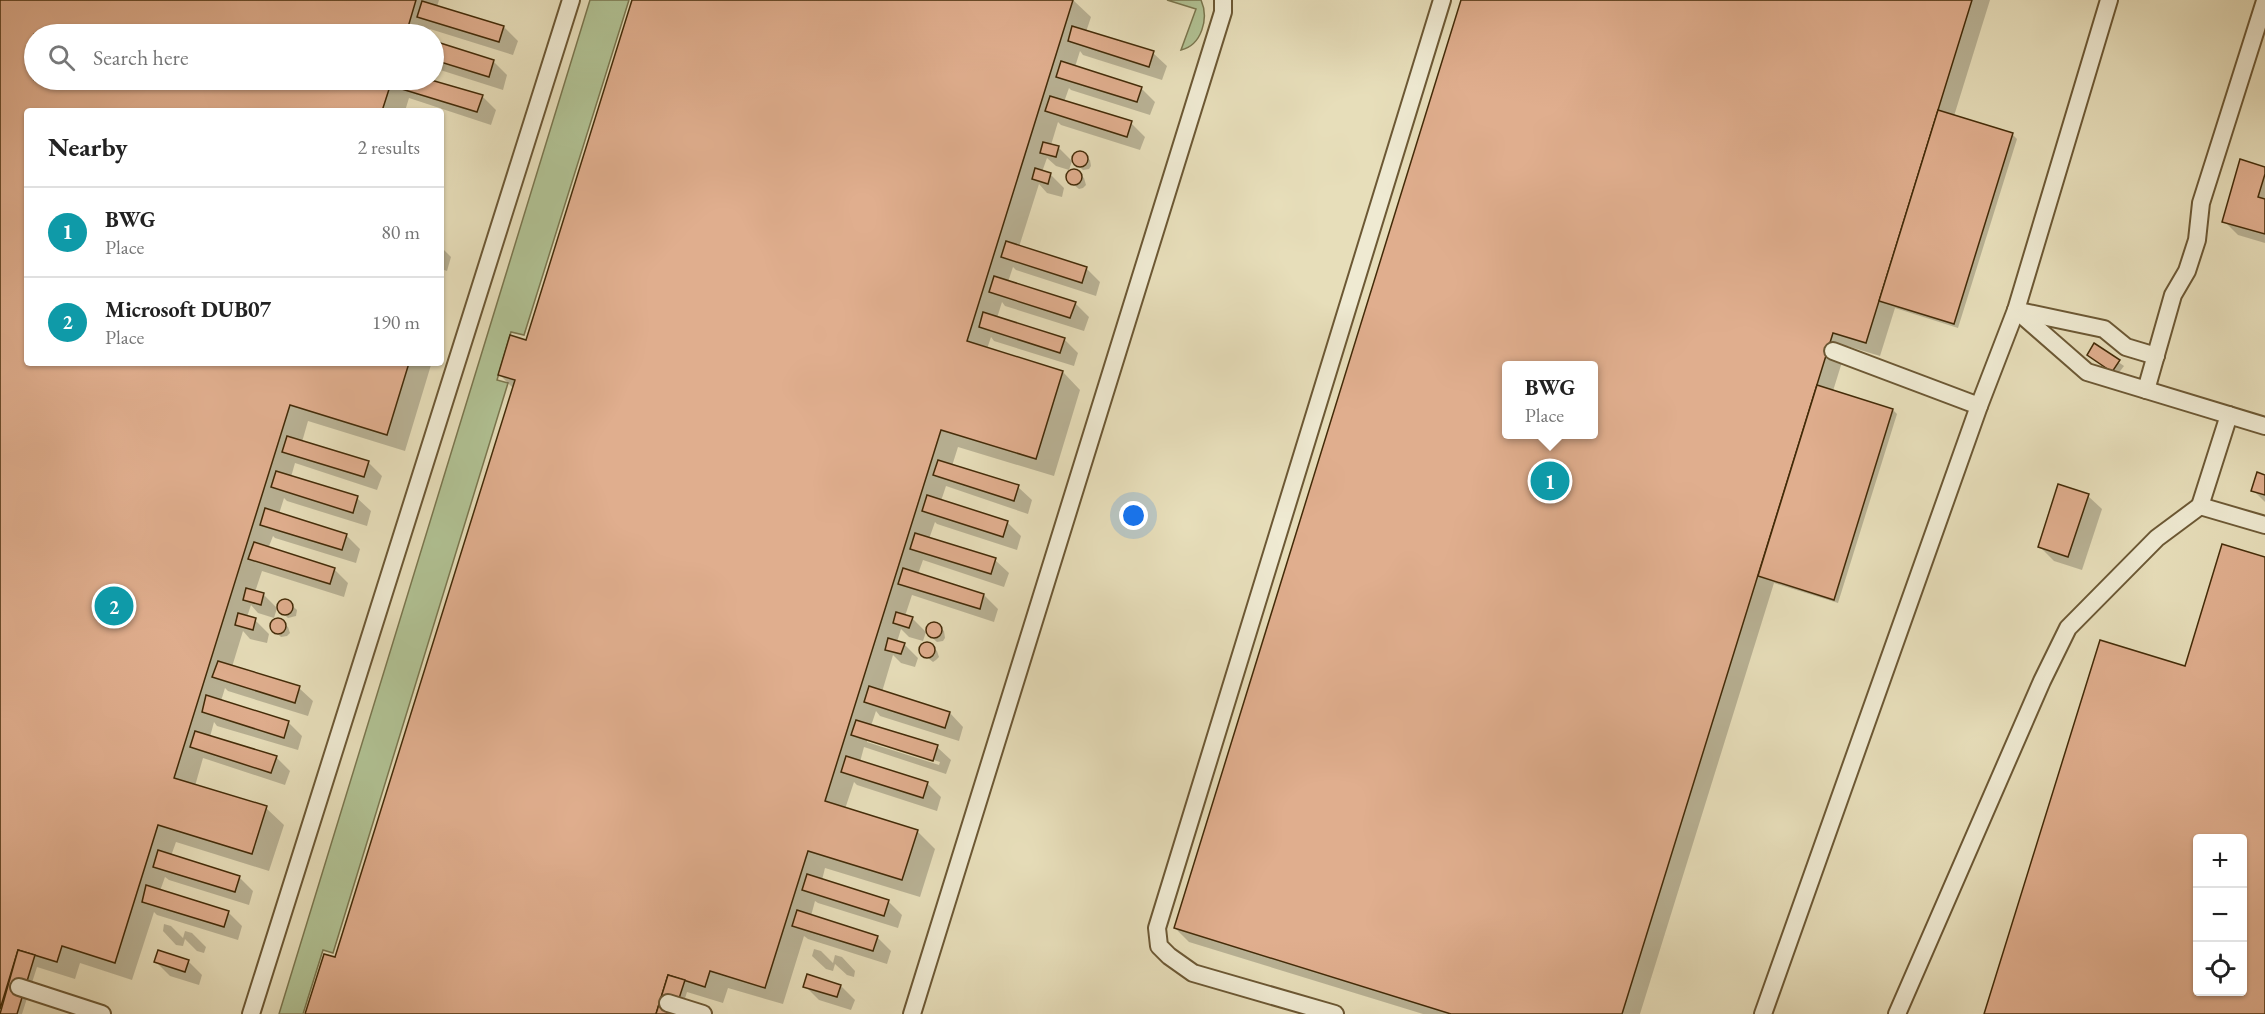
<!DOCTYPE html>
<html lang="en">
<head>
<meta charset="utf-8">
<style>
	:root { --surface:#fff; --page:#f6f6f6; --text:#222; --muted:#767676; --line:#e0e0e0; --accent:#8f2418 }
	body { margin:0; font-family:"EB Garamond",serif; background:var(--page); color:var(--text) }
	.controls { position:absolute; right:18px; bottom:18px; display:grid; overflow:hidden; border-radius:6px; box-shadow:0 2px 4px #0004 }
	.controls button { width:54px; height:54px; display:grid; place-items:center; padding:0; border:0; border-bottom:2px solid var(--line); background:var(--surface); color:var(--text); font:30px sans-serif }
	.you { position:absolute; left:1134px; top:516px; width:21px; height:21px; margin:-15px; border:4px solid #fff; border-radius:50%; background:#1a73e8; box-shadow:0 0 0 9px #1a73e833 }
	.badge { display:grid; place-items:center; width:39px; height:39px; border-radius:50%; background:var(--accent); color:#fff; font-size:20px; font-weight:700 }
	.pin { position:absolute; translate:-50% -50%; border:3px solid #fff; box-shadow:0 2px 6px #0006 }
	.popup { position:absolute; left:1502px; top:361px; width:96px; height:78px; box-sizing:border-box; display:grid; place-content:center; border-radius:6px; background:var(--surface); filter:drop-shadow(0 2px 4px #0005); font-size:20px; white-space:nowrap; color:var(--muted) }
	.popup b { font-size:22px; color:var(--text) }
	.popup::after { content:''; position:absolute; left:50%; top:100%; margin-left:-12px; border:12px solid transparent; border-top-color:var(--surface) }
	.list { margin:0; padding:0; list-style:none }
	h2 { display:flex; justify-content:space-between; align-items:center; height:78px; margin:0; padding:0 24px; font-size:26px }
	h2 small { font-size:20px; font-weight:400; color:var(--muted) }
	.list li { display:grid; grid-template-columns:39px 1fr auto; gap:18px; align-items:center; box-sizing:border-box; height:90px; padding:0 24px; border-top:2px solid var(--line) }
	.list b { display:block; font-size:22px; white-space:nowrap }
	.list p { margin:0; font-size:20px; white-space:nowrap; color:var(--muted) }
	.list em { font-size:20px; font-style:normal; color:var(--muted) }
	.icon { flex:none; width:33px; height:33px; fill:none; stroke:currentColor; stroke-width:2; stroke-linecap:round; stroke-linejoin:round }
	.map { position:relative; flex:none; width:2265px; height:1014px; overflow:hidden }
	.search { position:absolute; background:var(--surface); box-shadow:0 2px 4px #0004; left:24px; top:24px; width:420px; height:66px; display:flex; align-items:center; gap:15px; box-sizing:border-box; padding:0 21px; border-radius:33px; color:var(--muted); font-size:22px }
	.panel { position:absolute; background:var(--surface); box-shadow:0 2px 4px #0004; left:24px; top:108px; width:420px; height:258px; border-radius:6px }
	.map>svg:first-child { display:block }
	.green { fill:#b1c294; stroke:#7a764e; stroke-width:1.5 }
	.shadow { fill:#0003; fill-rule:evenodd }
	.building { fill:#e0ae8e; stroke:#432b08; stroke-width:1.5; fill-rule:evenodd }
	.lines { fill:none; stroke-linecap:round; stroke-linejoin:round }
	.lane-casing { stroke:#6c5834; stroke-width:20 }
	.lane { stroke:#efead2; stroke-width:16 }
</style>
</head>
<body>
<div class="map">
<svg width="2265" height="1014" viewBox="0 0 2265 1014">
	<rect width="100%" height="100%" fill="#e7deba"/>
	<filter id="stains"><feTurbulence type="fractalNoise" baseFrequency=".00333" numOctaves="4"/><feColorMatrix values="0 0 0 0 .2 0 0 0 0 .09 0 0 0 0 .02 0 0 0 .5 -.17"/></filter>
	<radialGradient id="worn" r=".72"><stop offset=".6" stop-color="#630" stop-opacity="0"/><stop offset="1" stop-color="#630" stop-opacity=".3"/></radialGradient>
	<g class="green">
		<path d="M590 0H629L524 335 511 332 497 380 508 383 333 953 323 950 303 1014H279Z"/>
		<path d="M1167 0H1201C1209 18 1202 45 1181 50L1196 9Z"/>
	</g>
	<g class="shadow">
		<path d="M0 0H439L437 7 504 27 518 41 513 55 430 29 429 34H34V80H426L482 96 496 110 491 125 409 98 405 111H27V363H430L431 365 405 451 308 421 302 442 368 462 382 476 377 490 295 463 291 477 357 498 371 511 367 526 287 501 284 498 279 514 346 535 360 549 356 563 275 538 273 536 268 549 334 569 348 583 344 597 262 571 255 592 263 594 277 608 274 618 258 613 251 605 247 617 255 620 269 634 267 643 250 639 243 631 232 667 299 688 313 701 308 716 228 691 225 688 221 701 288 722 302 736 298 750 217 726 214 722 210 737 276 757 290 771 285 785 203 758 195 786 266 808 284 825 269 871 176 842 171 856 239 877 253 891 249 905 169 880 165 877 160 891 228 912 242 926 238 940 157 915 154 912 132 980 80 963 75 979 37 967 22 1014H0Z"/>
		<path d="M634 0H1073L1091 17 1086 32 1153 53 1167 66 1162 80 1083 55 1080 51 1075 67 1141 88 1155 102 1150 115 1071 90 1069 88 1064 102 1131 123 1145 137 1140 150 1061 125 1058 122 1051 145 1058 147 1072 161 1069 170 1056 166 1047 158 1042 172 1050 174 1064 188 1062 197 1047 193 1039 184 1019 247 1086 268 1100 282 1096 296 1016 270 1013 267 1008 282 1075 303 1089 317 1084 331 1005 306 1002 302 997 318 1064 339 1078 353 1074 366 994 341 991 337 987 349 1063 372 1080 390 1054 476 958 447 952 466 1018 487 1032 500 1028 514 946 486 941 501 1007 522 1021 536 1017 550 937 524 935 522 929 539 995 560 1009 573 1004 587 923 560 918 574 984 595 998 609 994 622 912 595 905 616 912 618 926 632 923 641 909 637 901 629 897 642 904 644 918 658 915 667 901 663 893 655 882 692 950 713 963 727 959 741 880 716 876 711 871 726 937 747 951 760 946 774 864 747 860 762 927 783 941 797 937 811 857 785 854 782 845 809 917 831 935 849 920 897 825 868 822 880 888 901 902 915 898 928 818 903 815 901 811 916 877 937 891 951 887 964 808 939 804 936 783 1004 728 988 723 1003 687 992 680 1014H307L336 958 514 389 500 375 527 342ZM867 739 940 762 939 765 867 742Z"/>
		<path d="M1463 0H1990L1954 116 2012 134 2017 139 1958 328 1895 308 1880 356 1847 346 1833 391 1893 410 1897 414 1838 603 1774 583 1640 1014H1423L1189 942 1175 928ZM1506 366H1594V434H1506Z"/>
		<path d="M434 43 493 61 507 75 503 90 434 68Z"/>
		<path d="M441 133 444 141 441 145Z"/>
		<path d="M1079 153 1090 160 1091 166 1089 169 1083 170 1075 163 1076 154Z"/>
		<path d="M2265 168V243L2238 235 2224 221Z"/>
		<path d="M1071 171H1075L1084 178 1086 185 1083 188 1079 189 1069 181 1068 177Z"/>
		<path d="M441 247 451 257 447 271 441 269Z"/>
		<path d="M2095 346 2124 366 2117 375 2088 355Z"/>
		<path d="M2265 476V502L2253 490Z"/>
		<path d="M2088 496 2102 509 2082 570 2054 561 2040 547Z"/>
		<path d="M2265 559V1014H1986L2186 668ZM2198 838H2242V992H2198Z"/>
		<path d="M282 602H288L297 610 296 616 288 618 280 611 279 605Z"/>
		<path d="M277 620 288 627 290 633 287 636 281 637 273 630 274 621Z"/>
		<path d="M935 624 944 631 945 638 943 641 937 642 928 634 929 626Z"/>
		<path d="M928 643 937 651 939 657 936 660 933 662 922 653 921 650 924 644Z"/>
		<path d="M164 924 171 926 183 938 185 931 192 933 206 947 204 953 197 951 185 939 183 946 176 945 163 931Z"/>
		<path d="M814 949 821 951 833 963 835 955 842 957 855 971 854 977 847 975 835 964 833 971 826 969 812 956Z"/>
		<path d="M188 961 202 975 199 985 170 976 156 962Z"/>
		<path d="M808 976 841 986 855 1000 851 1010 819 1000 805 986Z"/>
	</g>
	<g class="building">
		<path d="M0 0H416L406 34H34V80H392L382 111H27V363H409L387 435 290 405 174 778 267 806 252 854 158 825 115 963 62 946 57 962 18 950 0 1009Z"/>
		<path d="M632 0H1073L967 341 1063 371 1036 459 941 430 825 801 918 830 902 880 808 851 765 988 710 971 705 987 668 975 656 1014H305L324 954 335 957 515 380 498 375 510 335 526 340Z"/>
		<path d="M1461 0H1972L1866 343 1833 333 1622 1014H1451L1174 928ZM1506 366H1594V434H1506Z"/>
		<path d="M422 1 504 26 499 42 417 17Z"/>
		<path d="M1072 26 1154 51 1149 67 1068 41Z"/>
		<path d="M434 41 494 60 489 77 434 60Z"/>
		<path d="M1061 61 1142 87 1137 102 1056 77Z"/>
		<path d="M397 80H431L483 95 477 112 395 87Z"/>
		<path d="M1050 96 1132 121 1127 137 1045 111Z"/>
		<path d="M1938 110 2013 133 1954 324 1879 301Z"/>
		<path d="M1043 142 1059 146 1056 157 1040 153Z"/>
		<circle cx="1080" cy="159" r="8"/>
		<path d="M2240 159 2265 167V174L2258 197 2265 199V234L2222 222Z"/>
		<path d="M1035 168 1051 173 1048 184 1032 179Z"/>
		<circle cx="1074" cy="177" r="8"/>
		<path d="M1006 241 1087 267 1082 283 1001 257Z"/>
		<path d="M994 276 1076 302 1070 318 989 292Z"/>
		<path d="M983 312 1065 338 1060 353 979 327Z"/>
		<path d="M2094 343 2120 360 2112 372 2087 355Z"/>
		<path d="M1817 385 1893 409 1834 600 1758 576Z"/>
		<path d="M287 436 369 461 364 477 282 452Z"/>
		<path d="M938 460 1019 485 1014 501 933 475Z"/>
		<path d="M276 471 358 496 353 513 271 487Z"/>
		<path d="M2257 472 2265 475V495L2251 491Z"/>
		<path d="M2058 484 2089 494 2068 557 2038 547Z"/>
		<path d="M927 495 1008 521 1003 537 922 511Z"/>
		<path d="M265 508 347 534 342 550 260 525Z"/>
		<path d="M915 533 996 558 991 574 910 549Z"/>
		<path d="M254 542 335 568 330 584 248 559Z"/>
		<path d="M2222 544 2265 557V1014H1984L2100 640 2185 666ZM2198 838H2242V992H2198Z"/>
		<path d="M903 568 984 594 980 609 898 584Z"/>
		<path d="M246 588 264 593 261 605 243 600Z"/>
		<circle cx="285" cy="607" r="8"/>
		<path d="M896 612 913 617 909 628 893 623Z"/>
		<path d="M238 613 256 618 253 630 235 625Z"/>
		<circle cx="278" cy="626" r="8"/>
		<circle cx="934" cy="630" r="8"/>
		<path d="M888 638 905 643 901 654 885 650Z"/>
		<circle cx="927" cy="650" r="8"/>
		<path d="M218 661 300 686 295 703 212 677Z"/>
		<path d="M869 686 950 712 945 728 864 702Z"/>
		<path d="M206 695 289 721 284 738 202 712Z"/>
		<path d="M856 720 938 745 933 761 851 735Z"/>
		<path d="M195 731 277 756 271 773 190 747Z"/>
		<path d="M846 756 928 782 923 798 841 772Z"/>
		<path d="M158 850 240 876 235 892 153 867Z"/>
		<path d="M807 874 889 900 884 916 802 890Z"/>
		<path d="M146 885 229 911 224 927 142 902Z"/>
		<path d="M797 910 878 936 873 951 792 926Z"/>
		<path d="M18 950 35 955 17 1014H0Z"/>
		<path d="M158 950 189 960 185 972 154 962Z"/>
		<path d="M807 974 841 985 837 997 803 987Z"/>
		<path d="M668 975 685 980 674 1014H656Z"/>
	</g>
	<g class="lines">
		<g class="lane-casing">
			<g id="lane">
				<path d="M2016 310 2087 372 2265 426"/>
				<path d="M2019 311 2104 329 2126 347 2156 356"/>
				<path d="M1833 351 1979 406"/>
				<path d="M2146 390 2173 295 2187 271 2197 240 2201 203 2265 1"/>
				<path d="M2200 506 2229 415"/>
				<path d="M19 987 102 1014"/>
				<path d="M668 1003 703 1014"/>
				<path d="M251 1014 571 0"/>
				<path d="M912 1014 1223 12V0"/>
				<path d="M1335 1014 1193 973 1169 956 1159 946 1157 928 1442 0"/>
				<path d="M1763 1014 1979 406 2016 310 2109 0"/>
				<path d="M1897 1014 2042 681 2068 628 2157 538 2200 506 2265 525"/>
			</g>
		</g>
		<use href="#lane" class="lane"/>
	</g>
	<rect width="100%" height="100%" filter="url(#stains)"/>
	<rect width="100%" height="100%" fill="url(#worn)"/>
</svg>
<div class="controls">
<button>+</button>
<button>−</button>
<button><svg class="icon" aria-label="locate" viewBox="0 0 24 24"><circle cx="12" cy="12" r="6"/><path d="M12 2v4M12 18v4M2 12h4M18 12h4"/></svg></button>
</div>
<div class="you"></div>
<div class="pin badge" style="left:1550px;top:481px;background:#0f9aa8">1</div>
<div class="popup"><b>BWG</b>Place</div>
<div class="pin badge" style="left:114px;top:606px;background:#0f9aa8">2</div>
<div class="search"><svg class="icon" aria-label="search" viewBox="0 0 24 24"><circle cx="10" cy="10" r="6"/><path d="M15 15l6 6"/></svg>Search here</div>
<section class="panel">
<h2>Nearby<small>2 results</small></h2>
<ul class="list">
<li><span class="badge" style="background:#0f9aa8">1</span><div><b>BWG</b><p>Place</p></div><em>80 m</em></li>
<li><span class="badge" style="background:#0f9aa8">2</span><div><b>Microsoft DUB07</b><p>Place</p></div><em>190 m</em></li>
</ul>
</section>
</div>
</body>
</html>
